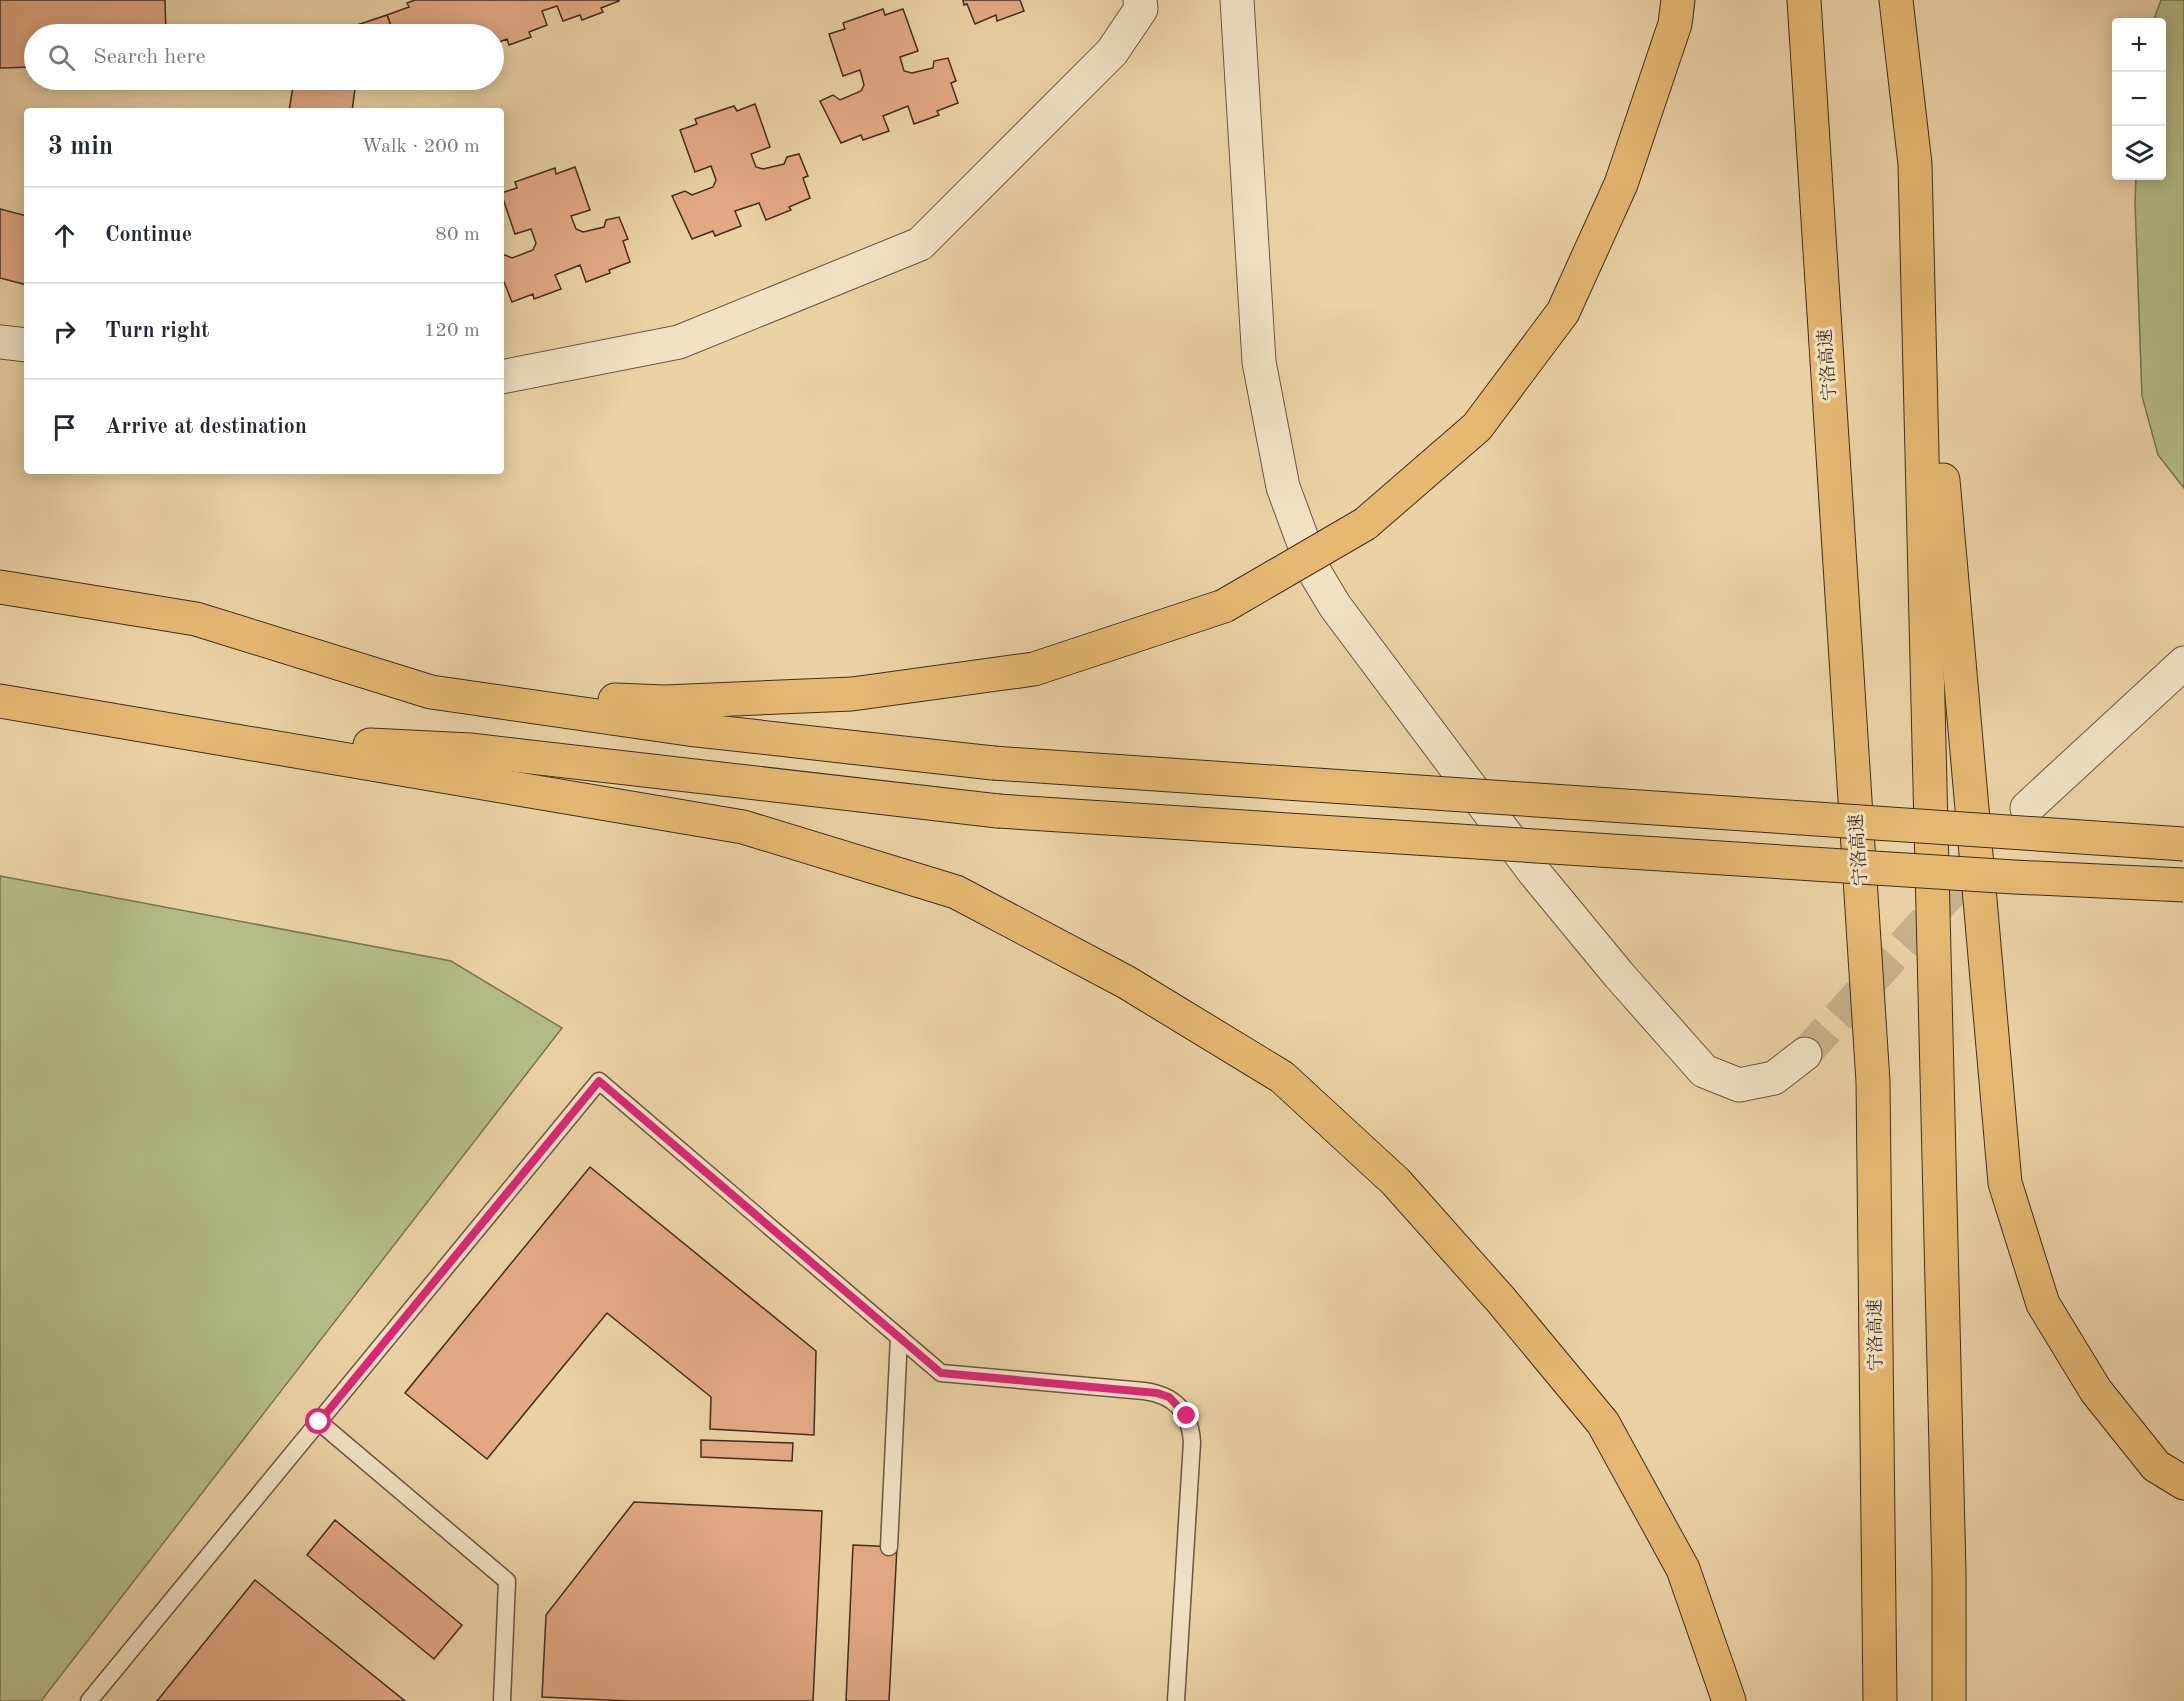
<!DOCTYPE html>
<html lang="en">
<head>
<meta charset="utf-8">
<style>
	:root { --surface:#fff; --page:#f2f2f3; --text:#1f2937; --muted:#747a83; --line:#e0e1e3 }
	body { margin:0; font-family:"Old Standard TT","Noto Serif SC",serif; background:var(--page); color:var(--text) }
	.controls { position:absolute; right:18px; top:18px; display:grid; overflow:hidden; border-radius:6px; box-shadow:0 3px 15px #0003 }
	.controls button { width:54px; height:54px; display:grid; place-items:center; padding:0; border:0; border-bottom:2px solid var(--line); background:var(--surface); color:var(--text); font:30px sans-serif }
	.stop { position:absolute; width:18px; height:18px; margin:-14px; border:4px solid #db2777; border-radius:50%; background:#fff }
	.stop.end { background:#db2777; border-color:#fff; box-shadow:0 2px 6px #0008 }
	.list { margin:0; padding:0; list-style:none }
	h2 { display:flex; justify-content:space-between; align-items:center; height:78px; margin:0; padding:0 24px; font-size:26px }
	h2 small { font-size:20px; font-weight:400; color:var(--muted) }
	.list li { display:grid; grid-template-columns:39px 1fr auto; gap:18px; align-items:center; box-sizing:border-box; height:96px; padding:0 24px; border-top:2px solid var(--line) }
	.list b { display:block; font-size:22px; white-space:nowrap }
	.list em { font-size:20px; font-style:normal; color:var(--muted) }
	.icon { flex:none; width:33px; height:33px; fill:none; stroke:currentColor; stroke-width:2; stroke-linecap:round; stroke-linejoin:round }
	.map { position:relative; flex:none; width:2184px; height:1701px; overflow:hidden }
	.search { position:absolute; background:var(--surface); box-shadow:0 3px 15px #0003; left:24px; top:24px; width:480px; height:66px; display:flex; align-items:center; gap:15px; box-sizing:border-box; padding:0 21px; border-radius:33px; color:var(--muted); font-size:22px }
	.panel { position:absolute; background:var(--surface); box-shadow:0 3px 15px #0003; left:24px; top:108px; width:480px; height:366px; border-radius:6px }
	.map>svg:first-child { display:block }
	.green { fill:#b4bd88; stroke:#7b7454; stroke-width:1.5 }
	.building { fill:#e3aa85; stroke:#422c20; stroke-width:1.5 }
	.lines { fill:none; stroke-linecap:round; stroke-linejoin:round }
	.minor-tunnel { stroke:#c8b18a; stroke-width:33; stroke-dasharray:33 16; stroke-linecap:butt }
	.service-casing { stroke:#6c5641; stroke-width:19 }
	.minor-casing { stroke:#6c5641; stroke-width:35 }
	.motorway-casing { stroke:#422c20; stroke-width:35 }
	.service { stroke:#f1e2c4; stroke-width:16 }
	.minor { stroke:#f1e2c4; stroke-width:33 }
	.motorway { stroke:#e5b972; stroke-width:33 }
	.motorway-bridge-casing { stroke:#422c20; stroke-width:35; stroke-linecap:butt }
	.motorway-bridge { stroke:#e5b972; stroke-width:33 }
	.route { stroke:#db2777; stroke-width:8 }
	.labels { text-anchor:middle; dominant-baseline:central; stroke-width:6; stroke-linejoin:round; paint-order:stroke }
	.street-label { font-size:18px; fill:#422c20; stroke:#f1e2c4 }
</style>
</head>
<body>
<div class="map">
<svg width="2184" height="1701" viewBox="0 0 2184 1701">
	<rect width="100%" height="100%" fill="#ead2a5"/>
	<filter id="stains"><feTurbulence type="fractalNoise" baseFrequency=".00333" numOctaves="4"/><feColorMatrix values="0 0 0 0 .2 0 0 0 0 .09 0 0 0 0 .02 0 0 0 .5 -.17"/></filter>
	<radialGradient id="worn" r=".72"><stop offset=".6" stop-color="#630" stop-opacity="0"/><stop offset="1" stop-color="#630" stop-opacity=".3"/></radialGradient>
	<g class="green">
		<path d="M2161 0H2184V488L2158 455 2142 396 2135 203 2136 176H2162V22H2153Z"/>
		<path d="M0 876 451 961 562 1028 41 1701H0Z"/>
	</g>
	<g class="building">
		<path d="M0 0H165L166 34H34V67L0 68Z"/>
		<path d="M415 0H619V1L601 8 603 12 582 20 580 15 563 21 557 6 542 11 547 25 529 32 531 37 509 45 507 39 494 44V34H485L483 30 470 34H394L387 15 409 7 407 3Z"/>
		<path d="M963 0H1020L1024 11 997 21 996 15 975 24 967 4 964 5Z"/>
		<path d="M883 9 885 15 903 9 918 51 900 57 904 71 912 73 933 68 934 61 948 58 956 81 951 83 958 103 937 111 939 115 914 124 908 106 883 116 889 131 863 140 861 135 841 143 820 101 833 95 840 100 861 91 864 85 860 70 843 76 829 34 845 29 843 23Z"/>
		<path d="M387 15 394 34H330Z"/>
		<path d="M294 80H383L355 89 352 111H289Z"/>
		<path d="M755 104 770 147 751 154 756 167 763 169 784 164 787 157 799 154 808 176 803 178 810 198 789 207 791 210 766 220 759 203 735 211 741 226 715 236 713 231 692 239 672 196 685 191 692 195 713 187 716 180 711 166 695 172 680 130 697 124 695 119 734 106 737 111Z"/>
		<path d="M575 167 590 210 571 216 576 229 583 232 604 227 606 220 619 217 628 239 623 241 630 262 609 270 610 273 586 282 580 265 555 275 561 289 534 299 533 294 512 302 504 282H501V256L505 255 512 258 533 250 536 243 531 229 515 234 501 193 517 188 515 182 555 168 556 174Z"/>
		<path d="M0 209 27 216V285L0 278Z"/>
		<path d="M590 1167 816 1351 814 1435 710 1429 711 1397 607 1313 487 1459 405 1393Z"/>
		<path d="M701 1440 793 1443 792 1461 701 1457Z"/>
		<path d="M634 1502 822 1511 813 1701H629L542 1697 546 1615Z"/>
		<path d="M335 1520 462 1625 434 1659 307 1555Z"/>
		<path d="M853 1545 897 1547 889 1701H846Z"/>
		<path d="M255 1580 405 1701H157Z"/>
	</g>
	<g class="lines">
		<path class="minor-tunnel" d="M1805 1054 1984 856"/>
		<g class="service-casing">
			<g id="service">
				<path d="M319 1422 507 1581 502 1701"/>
				<path d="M889 1547 899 1337"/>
				<path d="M89 1701 599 1081 941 1373 1144 1391C1174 1395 1190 1411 1192 1442L1176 1701"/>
			</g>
		</g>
		<g class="minor-casing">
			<g id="minor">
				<path d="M1237 0 1259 362 1283 487 1314 571 1335 606 1534 872 1619 975 1704 1071 1739 1085 1774 1078 1805 1054"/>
				<path d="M0 342 27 345"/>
				<path d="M501 377 679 342 920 244 1112 52 1141 9 1140 0"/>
				<path d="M2027 808 2184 663"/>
			</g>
		</g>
		<g class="motorway-casing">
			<g id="motorway">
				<path d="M1804 0 1873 1082 1880 1701"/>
				<path d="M1896 0 1915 164 1949 1573V1701"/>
				<path d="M1943 480 2005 1183 2043 1304 2096 1391 2156 1466 2184 1483"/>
				<path d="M1365 524 1477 427 1563 312 1621 184 1675 24 1678 0"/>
				<path d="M0 587 196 619 431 692 688 729 993 763"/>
				<path d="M615 700 665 702 852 694 1034 669 1224 606"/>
				<path d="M0 701 743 827 956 892 1126 982 1282 1077 1396 1182 1501 1300 1603 1423 1683 1569 1729 1701"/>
				<path d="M370 745 470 750 998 811"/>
			</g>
		</g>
		<use href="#service" class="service"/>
		<use href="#minor" class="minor"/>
		<use href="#motorway" class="motorway"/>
		<g class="motorway-bridge-casing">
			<g id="motorway-bridge">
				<path d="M1224 606 1365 524"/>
				<path d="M993 763 2184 844"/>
				<path d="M998 811 2014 877 2184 885"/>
			</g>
		</g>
		<use href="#motorway-bridge" class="motorway-bridge"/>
	</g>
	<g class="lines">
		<path class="route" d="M319 1422 599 1081 941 1373 1157 1393 1169 1397 1187 1416"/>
	</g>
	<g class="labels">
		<g class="street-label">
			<text transform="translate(1828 365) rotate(-94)">宁洛高速</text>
			<text transform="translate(1859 850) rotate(-94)">宁洛高速</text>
			<text transform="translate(1876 1335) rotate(-91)">宁洛高速</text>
		</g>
	</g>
	<rect width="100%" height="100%" filter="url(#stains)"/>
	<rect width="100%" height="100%" fill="url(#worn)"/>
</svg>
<div class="controls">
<button>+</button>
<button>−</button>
<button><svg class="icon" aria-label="layers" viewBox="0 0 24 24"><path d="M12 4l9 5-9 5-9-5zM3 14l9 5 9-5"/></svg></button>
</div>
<div class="stop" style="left:319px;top:1422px"></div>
<div class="stop end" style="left:1187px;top:1416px"></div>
<div class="search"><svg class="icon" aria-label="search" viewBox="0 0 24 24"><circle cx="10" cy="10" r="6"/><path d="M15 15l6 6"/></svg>Search here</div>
<section class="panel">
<h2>3 min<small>Walk · 200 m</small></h2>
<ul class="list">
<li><svg class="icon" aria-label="ahead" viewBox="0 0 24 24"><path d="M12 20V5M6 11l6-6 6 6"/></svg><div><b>Continue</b></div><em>80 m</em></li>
<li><svg class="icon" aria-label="right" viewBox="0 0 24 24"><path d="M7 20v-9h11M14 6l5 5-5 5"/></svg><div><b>Turn right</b></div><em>120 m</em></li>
<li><svg class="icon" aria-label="arrive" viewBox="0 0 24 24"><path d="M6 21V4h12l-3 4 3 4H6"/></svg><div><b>Arrive at destination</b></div></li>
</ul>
</section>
</div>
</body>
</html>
